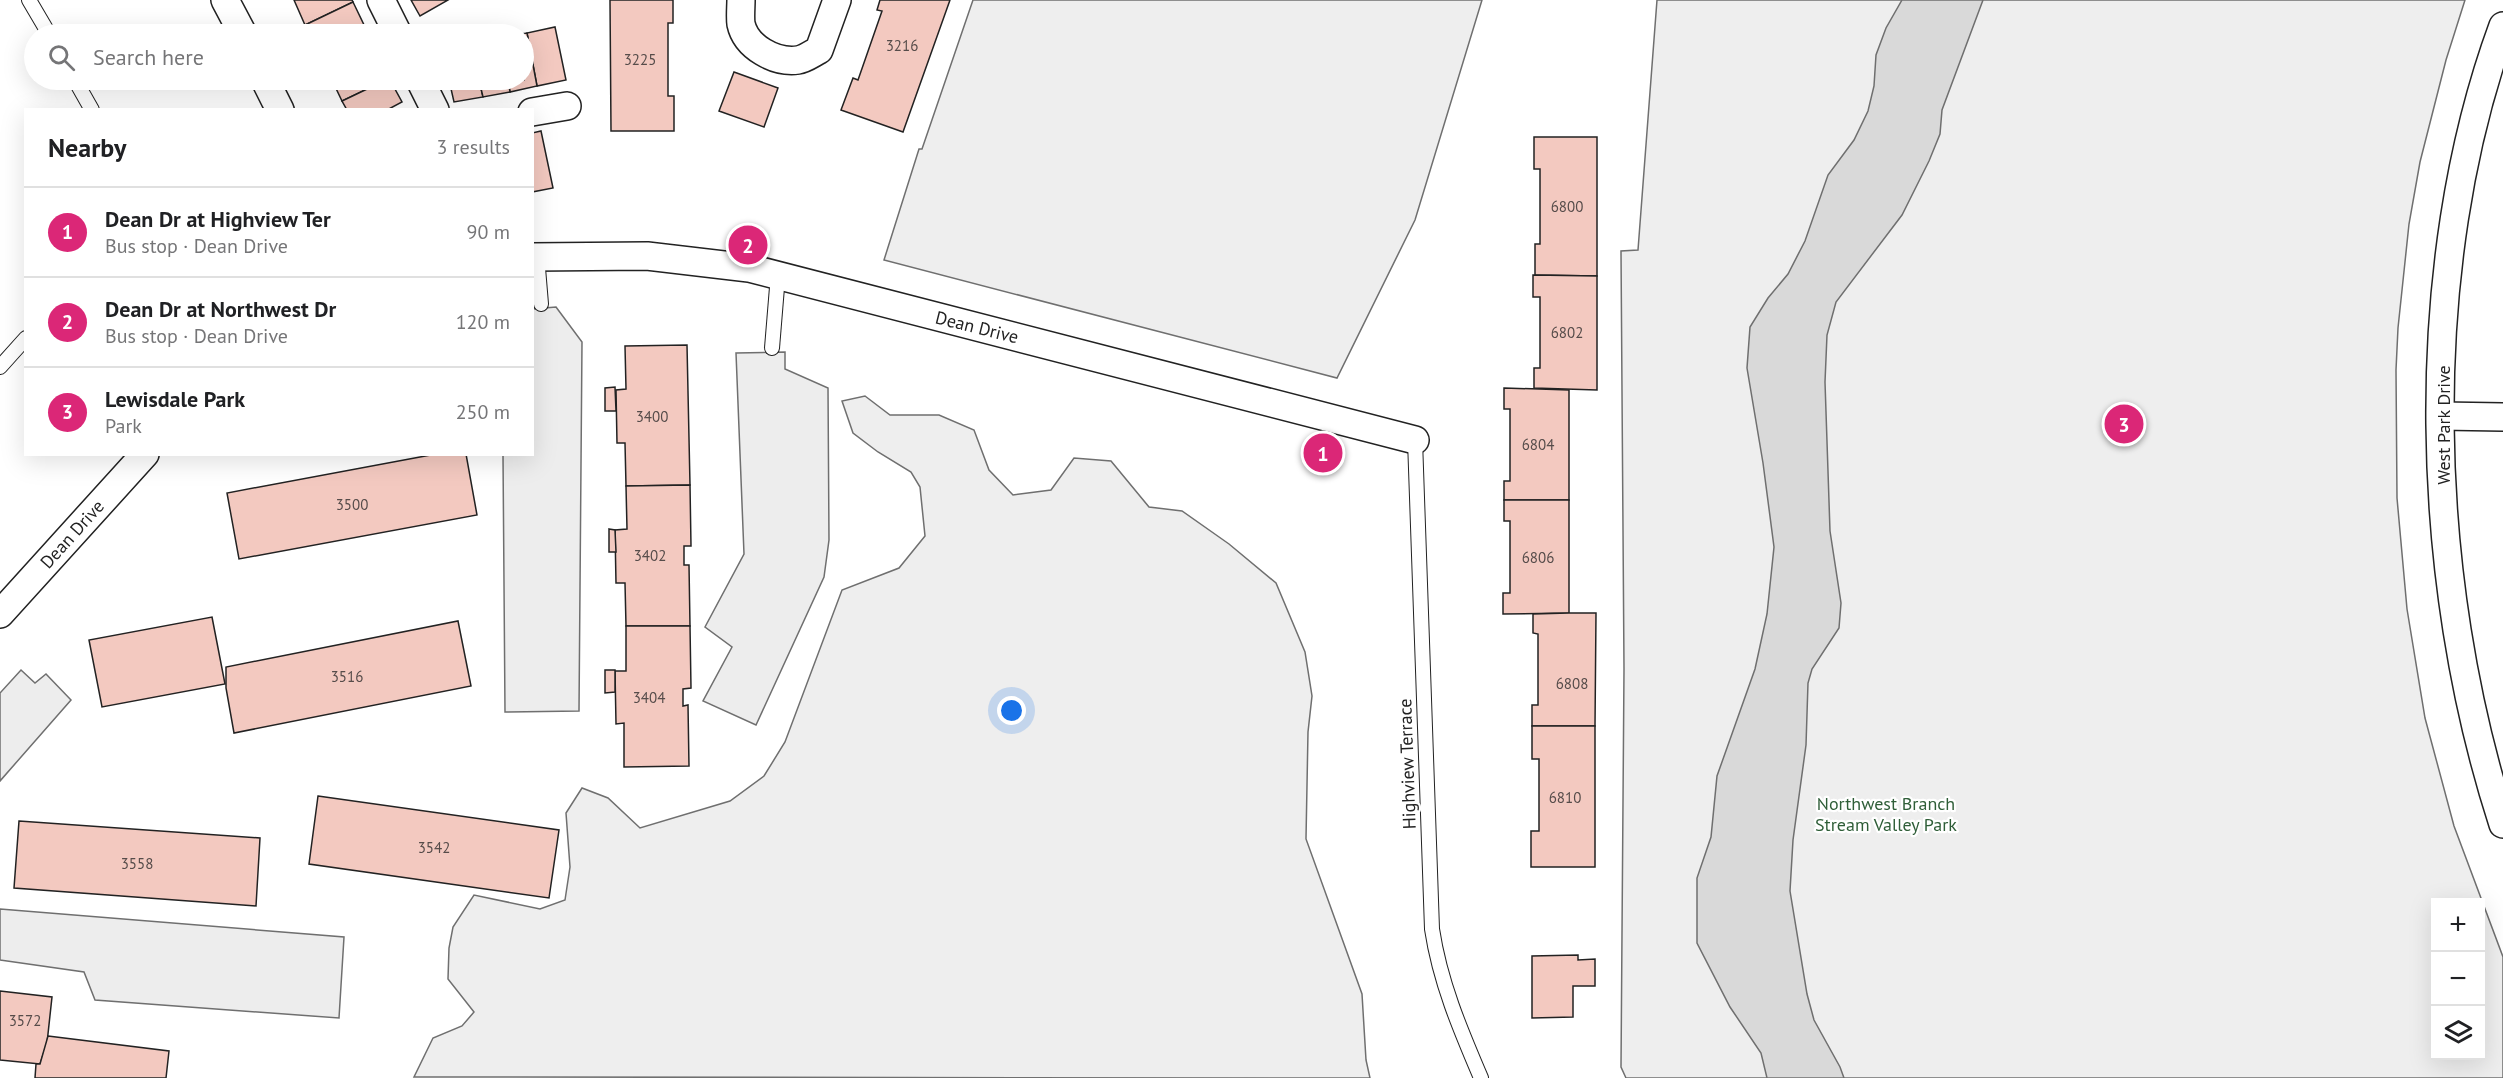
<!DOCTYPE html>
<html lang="en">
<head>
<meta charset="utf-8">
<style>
	:root { --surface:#fff; --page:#f6f6f6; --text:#202124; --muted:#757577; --line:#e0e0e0; --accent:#db2777 }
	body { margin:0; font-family:"PT Sans",sans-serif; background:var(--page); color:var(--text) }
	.controls { position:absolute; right:18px; bottom:18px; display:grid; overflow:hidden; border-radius:0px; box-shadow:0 6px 24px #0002 }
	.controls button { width:54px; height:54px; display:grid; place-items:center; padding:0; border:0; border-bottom:2px solid var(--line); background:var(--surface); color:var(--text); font:30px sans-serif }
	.you { position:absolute; left:1012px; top:711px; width:21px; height:21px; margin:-15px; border:4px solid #fff; border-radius:50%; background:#1a73e8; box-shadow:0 0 0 9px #1a73e833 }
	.badge { display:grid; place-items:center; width:39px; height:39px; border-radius:50%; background:var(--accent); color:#fff; font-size:20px; font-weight:700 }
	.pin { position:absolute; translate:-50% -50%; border:3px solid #fff; box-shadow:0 2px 6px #0006 }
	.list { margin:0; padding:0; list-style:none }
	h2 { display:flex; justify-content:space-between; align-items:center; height:78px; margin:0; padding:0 24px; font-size:26px }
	h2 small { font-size:20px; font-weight:400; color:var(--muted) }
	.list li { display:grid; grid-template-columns:39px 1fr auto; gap:18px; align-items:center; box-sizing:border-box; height:90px; padding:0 24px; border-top:2px solid var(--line) }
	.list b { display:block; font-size:22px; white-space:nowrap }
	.list p { margin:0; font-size:20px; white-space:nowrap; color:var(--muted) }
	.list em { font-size:20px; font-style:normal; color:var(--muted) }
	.icon { flex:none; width:33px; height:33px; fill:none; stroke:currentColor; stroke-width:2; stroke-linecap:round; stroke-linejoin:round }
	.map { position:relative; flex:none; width:2503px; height:1078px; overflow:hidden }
	.search { position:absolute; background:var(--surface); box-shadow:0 6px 24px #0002; left:24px; top:24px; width:510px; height:66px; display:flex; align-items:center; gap:15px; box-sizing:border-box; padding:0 21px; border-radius:33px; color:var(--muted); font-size:22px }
	.panel { position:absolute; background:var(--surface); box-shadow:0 6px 24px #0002; left:24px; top:108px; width:510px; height:348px; border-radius:0px }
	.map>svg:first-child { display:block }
	.green { fill:#eee; stroke:#6f6f6f; stroke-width:1.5; fill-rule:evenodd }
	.parking { fill:#ededed; stroke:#6f6f6f; stroke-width:1.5 }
	.water { fill:#d9d9d9; stroke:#6f6f6f; stroke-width:1.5 }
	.building { fill:#f3c9c0; stroke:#222; stroke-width:1.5 }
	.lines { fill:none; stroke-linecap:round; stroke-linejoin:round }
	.lane-casing { stroke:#222; stroke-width:16 }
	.street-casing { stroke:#222; stroke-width:30 }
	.lane { stroke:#fff; stroke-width:14 }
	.street { stroke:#fff; stroke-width:27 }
	.labels { text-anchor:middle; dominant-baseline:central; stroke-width:4.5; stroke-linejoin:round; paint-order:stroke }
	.number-label { font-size:15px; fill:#564c4a }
	.street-label { font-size:18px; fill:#222; stroke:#fff }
	.park-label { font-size:18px; fill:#2f5e38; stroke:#fff }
</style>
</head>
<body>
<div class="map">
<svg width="2503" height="1078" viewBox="0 0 2503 1078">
	<rect width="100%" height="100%" fill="#fff"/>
	<g class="green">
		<path d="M973 0H1482L1415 220 1337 378 884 260 919 149H922Z"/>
		<path d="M1657 0H2465L2446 60 2420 162 2409 224 2398 328 2396 370 2397 498 2407 609 2425 718 2454 826 2503 957V1078H1626L1621 1067 1624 669 1621 251 1638 250ZM2436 902H2480V1056H2436Z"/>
		<path d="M865 396 890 415H939L974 430 989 470 1013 495 1051 490 1074 458 1111 461 1149 507 1182 511 1229 544 1276 583 1305 652 1312 696 1308 732 1306 839 1362 994 1366 1060 1370 1078 414 1077 433 1038 462 1026 474 1012 448 979 449 948 453 927 474 895 540 909 565 900 570 867 566 813 582 788 608 798 640 828 730 801 764 776 785 742 842 590 899 568 925 536 920 487 911 472 878 452 853 433 842 401Z"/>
	</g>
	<g class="parking">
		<path d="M556 307 582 342 579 711 505 712 503 455 532 454 533 309Z"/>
		<path d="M785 352V369L828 388 829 540 824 577 756 725 703 701 732 647 705 627 744 554 736 353Z"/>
		<path d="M21 670 35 683 46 674 71 700 0 781V693Z"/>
		<path d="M0 909 344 937 339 1018 95 1000 84 972 0 960Z"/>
	</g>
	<path class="water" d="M1902 0H1983L1942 110 1940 134 1929 161 1902 215 1836 302 1827 335 1825 382 1830 531 1841 603 1839 628 1812 669 1808 683 1806 745 1793 840 1790 891 1807 994 1814 1020 1840 1067 1844 1078H1767L1761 1053 1730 1007 1697 943V878L1711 837 1717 776 1755 669 1767 614 1774 547 1763 463 1747 368 1750 327 1768 298 1788 274 1805 241 1828 175 1854 140 1868 111 1874 86 1876 55 1886 28Z"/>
	<g class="building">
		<path d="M294 0H352L353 2 305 25Z"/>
		<path d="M411 0H448L420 16Z"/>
		<path d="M610 0H673V23H668V96H674V131H611Z"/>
		<path d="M880 0H950L903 132 841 110 853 78 858 80 882 11 877 10Z"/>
		<path d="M353 2 365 27 350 34H310L305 25Z"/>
		<path d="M555 27 566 80 537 86 527 33Z"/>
		<path d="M527 33 537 86 510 92 508 80H524V34H521Z"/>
		<path d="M734 72 778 88 764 127 719 111Z"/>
		<path d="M332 80H386L342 101Z"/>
		<path d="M386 80H390L402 102 387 110H347L342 101Z"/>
		<path d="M449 80H479L483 97 454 102Z"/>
		<path d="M479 80H508L510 92 483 97Z"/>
		<path d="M541 131 553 188 532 192V133Z"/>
		<path d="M1534 137H1597V276L1535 275V244H1540V169H1534Z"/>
		<path d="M1533 275 1597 276V390L1534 388V368H1540V297H1533Z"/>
		<path d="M687 345 690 485 626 486 625 443H617L616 390 626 389 625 346Z"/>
		<path d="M615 387 616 411H605V388Z"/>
		<path d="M1504 388 1569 390V500H1504V481H1510V409H1504Z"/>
		<path d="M436 454H466L477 515 239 559 227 493Z"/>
		<path d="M690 485 691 546H684V565H689L690 626H626L625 583H616L615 530 627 529 626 486Z"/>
		<path d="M1504 500H1569V613L1503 614V593H1510V521H1504Z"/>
		<path d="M609 529 615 530 616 552H609Z"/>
		<path d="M1569 613H1596L1595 726H1532V705H1538V634L1533 633V614Z"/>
		<path d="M212 617 225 684 102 707 89 640Z"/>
		<path d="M458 621 471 686 234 733 226 688V667Z"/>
		<path d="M626 626H690L691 688 683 689V706L688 705 689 766 624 767V723L616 724 615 671H626Z"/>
		<path d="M605 670H615V692L605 693Z"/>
		<path d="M1532 726H1595V867H1531V831H1539V759H1532Z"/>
		<path d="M318 796 559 830 549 898 309 864Z"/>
		<path d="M19 821 260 838 256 906 14 888Z"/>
		<path d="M1578 955V960L1595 959V986H1573V1017L1532 1018V956Z"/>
		<path d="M0 991 52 997 47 1043 40 1064 0 1060Z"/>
		<path d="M48 1036 169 1051 166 1078H35L36 1064H40Z"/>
	</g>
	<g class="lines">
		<g class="lane-casing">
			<g id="lane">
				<path d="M29 0 49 34"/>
				<path d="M75 80 92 110"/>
				<path d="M537 256 541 304"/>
				<path d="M772 348 778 275"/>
				<path d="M0 367 26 338"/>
				<path d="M1415 440 1432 929C1440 982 1460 1029 1481 1078"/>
			</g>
		</g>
		<g class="street-casing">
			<g id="street">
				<path d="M225 0 243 34"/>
				<path d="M381 0 398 34"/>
				<path d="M741 0C741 7 740 17 741 24 746 47 775 63 798 60 805 59 813 53 819 50L837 0"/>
				<path d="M2503 26C2414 268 2424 581 2503 824"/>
				<path d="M265 80 280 110"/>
				<path d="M420 80 435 110"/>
				<path d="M532 112 567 106"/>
				<path d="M532 257 647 256 749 268 1415 440"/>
				<path d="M2441 416 2503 417"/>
				<path d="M0 614 145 454"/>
			</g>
		</g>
		<use href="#lane" class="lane"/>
		<use href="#street" class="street"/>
	</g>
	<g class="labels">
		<g class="number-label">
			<text x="902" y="45">3216</text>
			<text x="640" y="59">3225</text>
			<text x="1567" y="206">6800</text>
			<text x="1567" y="332">6802</text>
			<text x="652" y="416">3400</text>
			<text x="1538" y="444">6804</text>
			<text x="352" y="504">3500</text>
			<text x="650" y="555">3402</text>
			<text x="1538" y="557">6806</text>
			<text x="347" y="676">3516</text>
			<text x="1572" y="683">6808</text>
			<text x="649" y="697">3404</text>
			<text x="1565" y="797">6810</text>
			<text x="434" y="847">3542</text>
			<text x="137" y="863">3558</text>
			<text x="25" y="1020">3572</text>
		</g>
		<g class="street-label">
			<text transform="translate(977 327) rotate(14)">Dean Drive</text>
			<text transform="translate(2443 425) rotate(-90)">West Park Drive</text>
			<text transform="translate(72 534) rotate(-48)">Dean Drive</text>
			<text transform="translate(1407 764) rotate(-92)">Highview Terrace</text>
		</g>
		<g class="park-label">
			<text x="1886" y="803">Northwest Branch<tspan x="1886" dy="21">Stream Valley Park</tspan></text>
		</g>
	</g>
</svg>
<div class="controls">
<button>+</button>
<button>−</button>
<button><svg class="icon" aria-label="layers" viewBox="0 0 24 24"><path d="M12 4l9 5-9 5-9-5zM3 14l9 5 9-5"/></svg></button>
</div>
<div class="you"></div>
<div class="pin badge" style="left:1323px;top:453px">1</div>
<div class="pin badge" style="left:748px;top:245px">2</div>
<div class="pin badge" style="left:2124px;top:424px">3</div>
<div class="search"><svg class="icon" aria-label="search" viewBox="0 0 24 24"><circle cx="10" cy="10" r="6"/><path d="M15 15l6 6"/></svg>Search here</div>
<section class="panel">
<h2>Nearby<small>3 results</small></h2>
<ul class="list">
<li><span class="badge">1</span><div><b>Dean Dr at Highview Ter</b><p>Bus stop · Dean Drive</p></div><em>90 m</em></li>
<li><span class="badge">2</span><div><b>Dean Dr at Northwest Dr</b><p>Bus stop · Dean Drive</p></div><em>120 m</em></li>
<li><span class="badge">3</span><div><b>Lewisdale Park</b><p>Park</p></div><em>250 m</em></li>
</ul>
</section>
</div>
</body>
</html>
